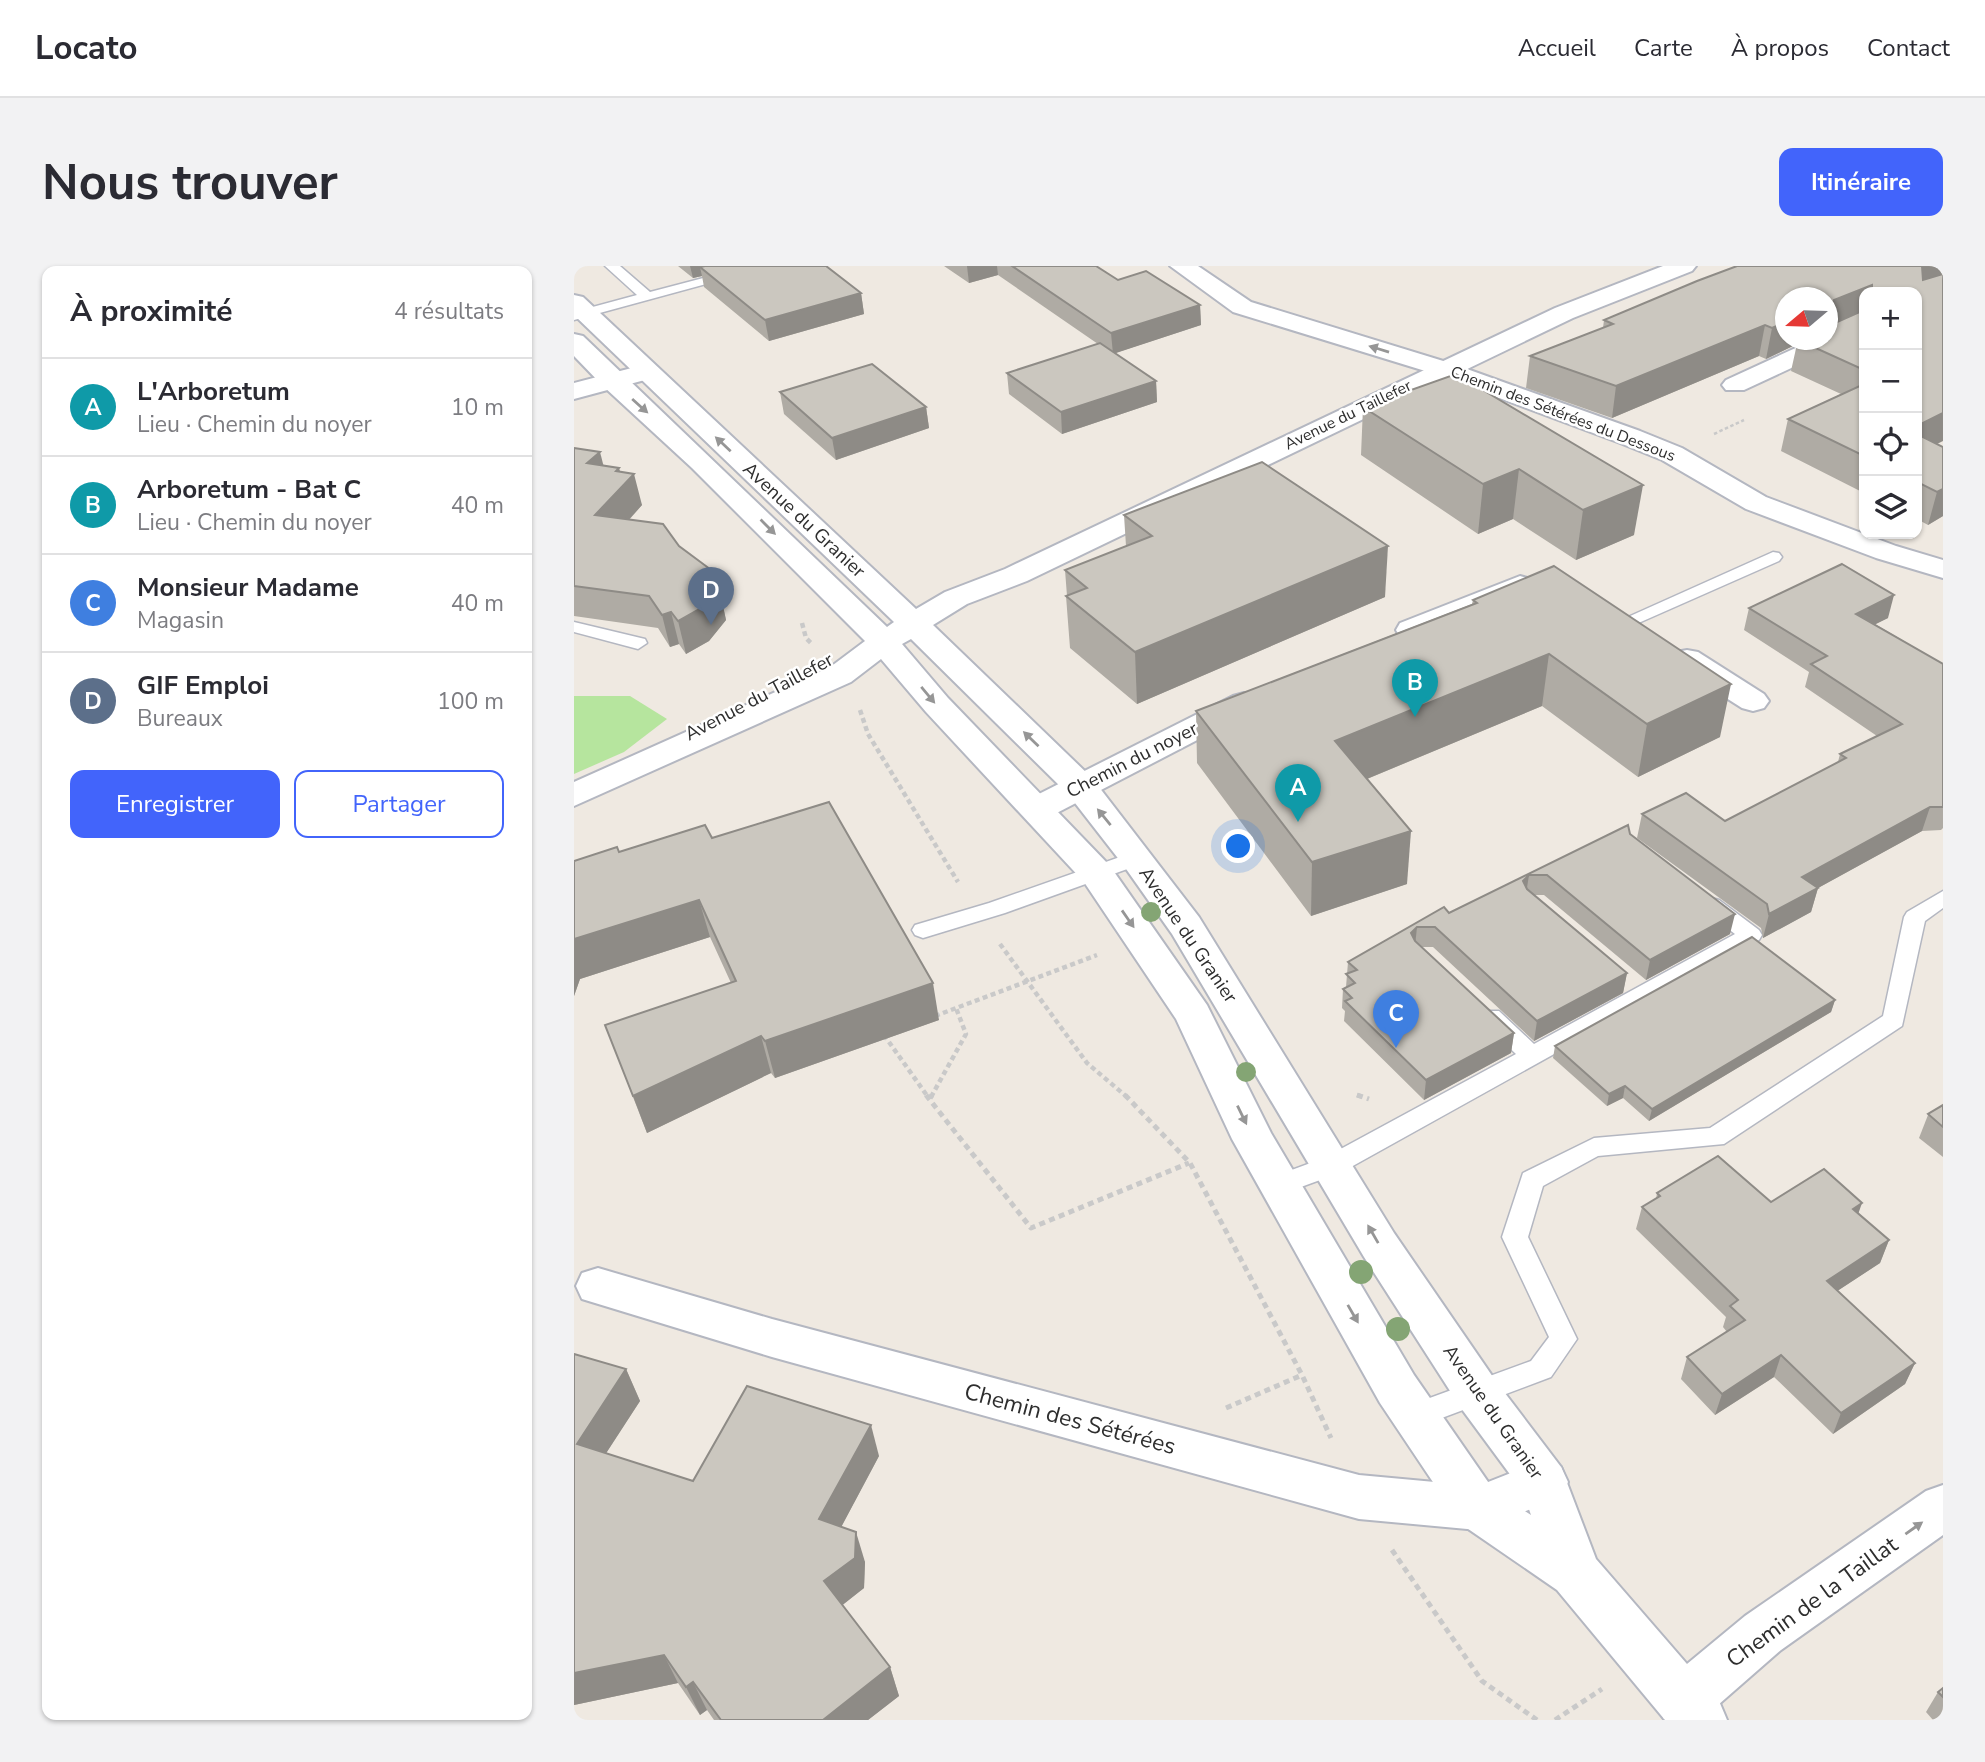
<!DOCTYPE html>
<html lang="fr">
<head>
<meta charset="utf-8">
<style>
	:root { --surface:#fff; --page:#f2f2f3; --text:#2b2b33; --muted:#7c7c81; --line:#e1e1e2; --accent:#4264fb }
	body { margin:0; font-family:"Nunito Sans",sans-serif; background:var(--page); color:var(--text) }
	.controls { position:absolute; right:21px; top:21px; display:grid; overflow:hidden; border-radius:14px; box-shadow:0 2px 5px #0004 }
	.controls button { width:63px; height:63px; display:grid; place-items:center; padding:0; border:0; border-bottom:2px solid var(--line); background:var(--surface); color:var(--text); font:35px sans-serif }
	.compass { position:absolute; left:1201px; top:21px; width:63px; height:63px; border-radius:50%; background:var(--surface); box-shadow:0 2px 5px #0004; rotate:251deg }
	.you { position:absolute; left:665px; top:581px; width:24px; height:24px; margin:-18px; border:5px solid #fff; border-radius:50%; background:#1a73e8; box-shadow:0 0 0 10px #1a73e833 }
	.badge { display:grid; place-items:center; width:46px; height:46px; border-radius:50%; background:var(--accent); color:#fff; font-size:23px; font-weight:700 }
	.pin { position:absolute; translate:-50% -58px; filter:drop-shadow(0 2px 4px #0008) }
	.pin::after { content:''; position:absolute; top:37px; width:24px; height:21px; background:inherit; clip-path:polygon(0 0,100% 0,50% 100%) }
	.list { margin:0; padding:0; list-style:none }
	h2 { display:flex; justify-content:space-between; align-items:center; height:91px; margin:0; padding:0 28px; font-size:30px }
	h2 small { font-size:23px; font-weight:400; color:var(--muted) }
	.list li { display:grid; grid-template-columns:46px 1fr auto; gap:21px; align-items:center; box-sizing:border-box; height:98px; padding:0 28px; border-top:2px solid var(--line) }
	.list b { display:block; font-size:26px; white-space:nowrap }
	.list p { margin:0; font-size:23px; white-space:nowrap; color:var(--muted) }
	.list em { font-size:23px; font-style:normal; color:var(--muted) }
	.actions { display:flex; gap:14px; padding:21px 28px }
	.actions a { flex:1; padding:16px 0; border:2px solid var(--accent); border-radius:14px; text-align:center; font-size:24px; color:var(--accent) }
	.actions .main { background:var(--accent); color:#fff }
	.icon { flex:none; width:38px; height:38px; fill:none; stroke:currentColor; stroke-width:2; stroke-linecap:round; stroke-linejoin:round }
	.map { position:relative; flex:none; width:1369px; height:1454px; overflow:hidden; border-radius:14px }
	header { display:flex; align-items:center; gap:42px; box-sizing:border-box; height:98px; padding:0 35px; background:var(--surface); border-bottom:2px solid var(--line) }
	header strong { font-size:33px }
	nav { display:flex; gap:38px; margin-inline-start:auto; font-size:24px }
	.intro { display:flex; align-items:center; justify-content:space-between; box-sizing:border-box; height:168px; padding:0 42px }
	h1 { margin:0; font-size:49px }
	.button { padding:18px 32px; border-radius:14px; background:var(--accent); color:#fff; font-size:24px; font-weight:700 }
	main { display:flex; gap:42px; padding:0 42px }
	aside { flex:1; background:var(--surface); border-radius:14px; box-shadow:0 2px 5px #0004 }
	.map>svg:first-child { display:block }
	.green { fill:#b6e59e }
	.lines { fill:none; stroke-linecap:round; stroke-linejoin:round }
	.lane-casing { stroke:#b4b7c1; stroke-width:3 }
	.street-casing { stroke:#b4b7c1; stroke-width:4 }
	.secondary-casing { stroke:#b4b7c1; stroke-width:4 }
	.path-far2 { stroke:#c9c9c9; stroke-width:2.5; stroke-dasharray:3.5 2.5; stroke-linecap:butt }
	.path-far1 { stroke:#c9c9c9; stroke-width:4.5; stroke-dasharray:5 3.5; stroke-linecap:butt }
	.path { stroke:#c9c9c9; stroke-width:5; stroke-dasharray:6 4.5; stroke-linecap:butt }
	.lane { fill:#fff; fill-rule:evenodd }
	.street { fill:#fff; fill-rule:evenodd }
	.secondary { fill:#fff; fill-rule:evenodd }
	.tree { fill:#84a574 }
	.wall { fill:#afaba4; fill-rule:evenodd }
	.shaded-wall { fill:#8e8b86 }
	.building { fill:#cbc7bf; stroke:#8e8b86; stroke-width:2 }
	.oneway { fill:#969696 }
	.labels { text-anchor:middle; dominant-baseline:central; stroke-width:5; stroke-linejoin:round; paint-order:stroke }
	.far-street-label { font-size:16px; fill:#2e2e2e; stroke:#fff }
	.street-label { font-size:19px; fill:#2e2e2e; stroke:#fff }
	.near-street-label { font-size:23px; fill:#2e2e2e; stroke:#fff }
</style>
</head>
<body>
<header>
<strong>Locato</strong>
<nav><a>Accueil</a><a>Carte</a><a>À propos</a><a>Contact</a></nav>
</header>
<div class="intro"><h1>Nous trouver</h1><a class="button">Itinéraire</a></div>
<main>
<aside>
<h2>À proximité<small>4 résultats</small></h2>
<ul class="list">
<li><span class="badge" style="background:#0f9aa8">A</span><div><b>L'Arboretum</b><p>Lieu · Chemin du noyer</p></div><em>10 m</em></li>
<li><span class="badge" style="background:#0f9aa8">B</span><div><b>Arboretum - Bat C</b><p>Lieu · Chemin du noyer</p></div><em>40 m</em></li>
<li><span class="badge" style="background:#3f7fe0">C</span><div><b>Monsieur Madame</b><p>Magasin</p></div><em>40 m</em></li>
<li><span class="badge" style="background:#5c6f8a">D</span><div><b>GIF Emploi</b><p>Bureaux</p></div><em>100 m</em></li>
</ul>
<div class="actions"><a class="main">Enregistrer</a><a>Partager</a></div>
</aside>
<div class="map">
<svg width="1369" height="1454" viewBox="0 0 1369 1454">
	<rect width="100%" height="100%" fill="#efe9e1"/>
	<path class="green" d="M0 430H56L93 453 50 486 0 508Z"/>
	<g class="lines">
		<g class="lane-casing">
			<g id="lane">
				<path d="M31 0H46L76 26 175 0H198L0 54V46L63 29Z"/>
				<path d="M1199 286 1205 287 1208 291 1205 295 1060 359 1054 360 1045 355Z"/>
				<path d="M0 356 71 373 73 377 64 383 0 366Z"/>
				<path d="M563 585 570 587 574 592 570 597 431 647 349 672 341 669 338 664 341 659 415 637Z"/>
				<path d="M1369 625V642L1351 655 1328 760 1150 878 1024 890 969 920 954 971 1003 1073 977 1111 841 1162 831 1159 827 1150 831 1141 957 1095 975 1071 928 971 949 907 1020 872 1136 862 1309 750 1330 651 1333 646Z"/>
				<path d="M1137 632 1145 634 1185 664 1188 669 1185 674 768 906 705 929 696 926 692 919 696 912 750 892 942 788 909 757 905 751 909 745H925L960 778 1161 668 1129 644 1126 639 1129 634Z"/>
			</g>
		</g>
		<g class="street-casing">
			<g id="street">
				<path d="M596 0H624L677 36 879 98 1066 165 1108 182 1192 231 1322 280 1369 294V312L1302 292 1172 243 1088 194 1046 177 861 108 659 46Z"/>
				<path d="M1290 52V68L1170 124H1152L1148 119 1152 114 1239 74H1254V67Z"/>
				<path d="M73 98 82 101 86 106 82 111 0 133V117Z"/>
				<path d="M946 310 957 313 961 319 957 325 848 371 837 373 826 371 822 364 826 357Z"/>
				<path d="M1113 384 1124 386 1190 428 1195 435 1190 442 1179 445 1168 442 1102 400 1097 393 1102 386Z"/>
				<path d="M670 427 681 430 686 437 681 444 475 551 463 554 451 551 446 543 451 535 659 430Z"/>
				<path d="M24 1002 198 1053 785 1209 904 1220 970 1194 987 1201 994 1216 987 1231 904 1264 785 1253 198 1091 8 1033 2 1020 8 1007Z"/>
				<path d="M1369 1219V1269L1207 1384 1128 1453H1090L1082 1435 1090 1417 1171 1350 1352 1225Z"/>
			</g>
		</g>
		<g class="secondary-casing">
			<path id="secondary" d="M1089 0H1122L1118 5 999 52 453 315 393 338 359 359 518 512 625 651 820 967 921 1114 987 1201 1022 1293 1145 1435 1153 1454H1091L983 1324 887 1258 806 1137 658 873 602 753 510 616 352 446 307 393 277 416 0 540V516L255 402 291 375 118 202 29 120 0 90V68L9 70 313 361 320 356 0 49V29L9 31 342 343 371 326 431 303 981 42ZM337 373 494 528 550 600 598 668 790 991 887 1142 949 1226 957 1249 921 1226 840 1109 697 867 633 739 536 600 374 432 328 378Z"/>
		</g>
		<path class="path-far2" d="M1140 168 1170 154"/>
		<g class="path-far1">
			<path d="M228 357 232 372 239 379"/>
			<path d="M286 444 294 468 384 616"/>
			<path d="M426 678 513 797 553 831"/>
			<path d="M361 750 523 689"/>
			<path d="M310 769 354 831"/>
			<path d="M783 829 789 831"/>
			<path d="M357 831 392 768 382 742"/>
		</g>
		<g class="path">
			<path d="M352 829 457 962 615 897"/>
			<path d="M551 829 616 897 728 1109 757 1172"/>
			<path d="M783 829 795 833"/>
			<path d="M356 832 358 829"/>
			<path d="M652 1142 728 1109"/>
			<path d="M818 1284 908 1415 963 1454"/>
			<path d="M981 1454 1028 1423"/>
		</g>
		<use href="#lane" class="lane"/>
		<use href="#street" class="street"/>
		<use href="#secondary" class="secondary"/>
	</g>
	<g class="tree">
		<circle cx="577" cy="646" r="10"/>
		<circle cx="672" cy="806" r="10"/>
		<circle cx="787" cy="1006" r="12"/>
		<circle cx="824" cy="1063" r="12"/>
	</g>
	<g class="wall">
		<path d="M104 0H252L287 27 290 48 195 75 130 21 128 10 119 12Z"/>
		<path d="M370 0H522L544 14 626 39 627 59 541 87 582 115 583 136 488 168 435 128 433 107 524 78 424 9 395 17Z"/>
		<path d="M1369 0 1363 178 1369 181V250L1354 259 1343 253V26H1290V227L1207 185 1214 153 1267 128 1217 105 1223 78 1192 93 1185 90 1038 152 952 122 956 90 1029 62 1030 54ZM1254 32V74H1212Z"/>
		<path d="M882 108 1060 269 1002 294 939 253 904 268 787 189 789 141Z"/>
		<path d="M206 126 352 141 355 162 262 194 210 148Z"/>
		<path d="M0 182 29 200 46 205 68 239 55 254 105 280 145 322 152 354 135 375 112 388 105 378 96 381 84 362 0 350Z"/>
		<path d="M550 249 811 331 563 438 496 382 492 330H493L491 304 552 280Z"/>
		<path d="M899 334 1146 471 1064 511 968 440 793 513 833 618 737 650 623 497 622 445 898 338Z"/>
		<path d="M1175 342 1314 352 1301 358 1369 398V562L1367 564 1348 565 1244 622 1237 646 1189 672 1187 662 1063 572 1068 548 1151 555 1264 496 1266 488 1303 470 1231 421 1235 406 1170 364Z"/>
		<path d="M1054 559 1056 568 1156 668 1072 714 970 629H959L1053 707 1049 727 960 775 859 681H847L940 767 937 787 850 834 770 755 771 745 768 742 769 723 772 721 774 696 870 641 875 647Z"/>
		<path d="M138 572 365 754 201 812 197 807 73 867 31 759 157 717 136 671 6 713 0 730V595L45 586Z"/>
		<path d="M1261 734 1257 746 1075 855 1049 832 1033 840 979 792 981 780Z"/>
		<path d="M1369 839V891L1345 872 1354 849Z"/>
		<path d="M1083 927 1197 936 1284 947 1315 974 1306 997 1263 1025 1341 1097 1331 1118 1259 1168 1200 1111 1141 1149 1107 1113 1113 1091 1153 1066 1149 1061 1152 1051 1062 963 1068 941 1082 933Z"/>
		<path d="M0 1088 52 1103 66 1135 32 1187 119 1215 305 1190 267 1261 291 1296 290 1322 268 1339 316 1401 325 1430 294 1454H140L133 1444 126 1449 104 1417 0 1439Z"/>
		<path d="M1369 1422V1454H1359L1352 1446 1364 1426Z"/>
	</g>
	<g class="shaded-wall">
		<path d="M116 0H165L126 1 128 10 119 12Z"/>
		<path d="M393 0H423L424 9 395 17Z"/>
		<path d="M1347 0H1369V15L1340 26Z"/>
		<path d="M1298 19 1296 26H1290V50L1254 62 1260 34Z"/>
		<path d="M287 27 290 48 195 75 191 54Z"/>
		<path d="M626 39 627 59 539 88 537 67Z"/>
		<path d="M1212 56V74H1234H1224L1223 78 1192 93 1198 62Z"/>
		<path d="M1191 59 1185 90 1038 152 1042 120Z"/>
		<path d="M582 115 583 136 488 168 487 146Z"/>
		<path d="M352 141 355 162 262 194 258 172Z"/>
		<path d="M1369 147V175L1343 188V160Z"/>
		<path d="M26 186 34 217 13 197Z"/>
		<path d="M45 202 50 219 60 208 68 239 30 281 21 249 42 205Z"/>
		<path d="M945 203 939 253 904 268 909 218Z"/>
		<path d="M1069 219 1060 269 1002 294 1009 244Z"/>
		<path d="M1369 223V250L1354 259 1363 226Z"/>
		<path d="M814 280 811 331 563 438 561 386Z"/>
		<path d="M145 322 152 354 135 375 112 388 104 355Z"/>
		<path d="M1320 329 1314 352 1276 371 1282 348Z"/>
		<path d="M97 346 105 378 96 381 88 349Z"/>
		<path d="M975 388 968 440 759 527 761 475Z"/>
		<path d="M1157 418 1146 471 1064 511 1073 458Z"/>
		<path d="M1356 541 1348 565 1244 622 1237 646 1189 672 1195 648 1228 611Z"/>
		<path d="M837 565 833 618 737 650 738 596Z"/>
		<path d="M955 609 952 628 949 615Z"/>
		<path d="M125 634 136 671 6 713 0 730V673Z"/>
		<path d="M1161 648 1156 668 1072 714 1076 694Z"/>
		<path d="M843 661 841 680 837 667Z"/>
		<path d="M1053 707 1049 727 960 775 963 755Z"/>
		<path d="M359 717 365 754 201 812 191 775Z"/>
		<path d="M1261 734 1257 746 1075 855 1078 843Z"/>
		<path d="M940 767 937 787 850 834 852 814Z"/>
		<path d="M187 770 197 807 73 867 59 830Z"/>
		<path d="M1051 820 1049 832 1033 840 1035 828Z"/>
		<path d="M1288 937 1280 960 1279 943Z"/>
		<path d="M1315 974 1306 997 1245 1037 1253 1015Z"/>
		<path d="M1207 1089 1200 1111 1141 1149 1148 1128Z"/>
		<path d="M1341 1097 1331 1118 1259 1168 1267 1147Z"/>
		<path d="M52 1103 66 1135 18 1209 3 1178Z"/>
		<path d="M297 1159 305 1190 255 1284 245 1253Z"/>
		<path d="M282 1266 291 1296 290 1322 261 1345 250 1315Z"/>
		<path d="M90 1389 104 1417 0 1439V1407Z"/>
		<path d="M316 1401 325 1430 294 1454H249Z"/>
		<path d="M119 1416 133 1444 126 1449 112 1421Z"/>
	</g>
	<g class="building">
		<path d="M131 0H252L287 27 191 54 126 1Z"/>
		<path d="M438 0H522L544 14 572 5 626 39 537 67Z"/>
		<path d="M1163 0H1348L1349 14 1369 8V147L1343 160V26H1298V19L1260 34 1258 41H1254V32H1212V56L1198 62 1191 59 1042 120 956 90 1039 58 1030 54 1123 15Z"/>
		<path d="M1290 44V104L1224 74H1254V60Z"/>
		<path d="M526 77 582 115 487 146 433 107Z"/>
		<path d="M298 98 352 141 258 172 206 126Z"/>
		<path d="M882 108 1069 219 1009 244 945 203 909 218 789 141Z"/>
		<path d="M1290 118V190L1214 153Z"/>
		<path d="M1343 168 1369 181V223L1363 226 1343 216Z"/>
		<path d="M0 182 26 186 13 197 45 202 42 205 60 208 21 249 89 258 105 280 140 306 145 322 127 342 104 355 97 346 88 349 75 330 0 320Z"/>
		<path d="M688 196 814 280 561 386 492 330 513 322 491 304 578 270 550 249Z"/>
		<path d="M1268 298 1320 329 1282 348 1369 398V541H1356L1228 611 1244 622 1195 648 1193 638 1068 548 1112 527 1151 555 1272 492 1266 488 1328 458 1237 398 1253 390 1175 342Z"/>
		<path d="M980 300 1157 418 1073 458 975 388 761 475 837 565 738 596 622 445 903 337 899 334Z"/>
		<path d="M255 536 359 717 191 775 187 770 59 830 31 759 162 715 125 634 0 673V595L43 581 45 586 131 559 138 572Z"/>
		<path d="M1054 559 1056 568 1161 648 1076 694 973 609H955L949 615 953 623 1053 707 963 755 861 661H843L837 667 841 675 940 767 852 814 771 735 778 732 769 723 781 717 772 708 783 704 774 696 870 641 875 647Z"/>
		<path d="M1178 671 1261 734 1078 843 1051 820 1035 828 981 780Z"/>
		<path d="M1369 839V861L1354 848Z"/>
		<path d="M1144 890 1197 936 1250 903 1288 937 1279 943 1315 974 1253 1015 1341 1097 1267 1147 1207 1089 1148 1128 1113 1091 1171 1054 1156 1040 1164 1034 1068 941 1086 930 1083 927Z"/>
		<path d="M0 1088 52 1103 3 1178 119 1215 173 1120 297 1159 245 1253 282 1266 281 1292 250 1315 316 1401 249 1454H147L119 1416 112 1421 90 1389 0 1407Z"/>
		<path d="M1369 1422V1431L1364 1426Z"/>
	</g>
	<defs><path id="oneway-solid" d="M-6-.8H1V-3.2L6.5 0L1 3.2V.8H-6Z" transform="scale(1.75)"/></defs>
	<g class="oneway">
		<use href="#oneway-solid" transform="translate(805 83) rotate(-163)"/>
		<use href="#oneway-solid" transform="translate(66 140) rotate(42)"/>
		<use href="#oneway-solid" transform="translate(149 178) rotate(-137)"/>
		<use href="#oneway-solid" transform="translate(194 261) rotate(45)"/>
		<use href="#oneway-solid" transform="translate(354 429) rotate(50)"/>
		<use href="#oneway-solid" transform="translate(457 473) rotate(-136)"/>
		<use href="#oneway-solid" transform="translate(530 551) rotate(-129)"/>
		<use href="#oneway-solid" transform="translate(554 653) rotate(55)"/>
		<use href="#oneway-solid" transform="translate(668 849) rotate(64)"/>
		<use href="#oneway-solid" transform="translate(799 968) rotate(-120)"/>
		<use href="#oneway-solid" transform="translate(779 1048) rotate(60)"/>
		<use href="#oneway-solid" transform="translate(1340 1262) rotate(-35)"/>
	</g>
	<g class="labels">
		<g class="far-street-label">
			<text transform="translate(989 148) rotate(21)">Chemin des Sétérées du Dessous</text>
			<text transform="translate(774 149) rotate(-26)">Avenue du Taillefer</text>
		</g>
		<g class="street-label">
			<text transform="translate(230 254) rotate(43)">Avenue du Granier</text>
			<text transform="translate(185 431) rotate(-28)">Avenue du Taillefer</text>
			<text transform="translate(558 494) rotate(-27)">Chemin du noyer</text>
			<text transform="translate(614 669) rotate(56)">Avenue du Granier</text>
			<text transform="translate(919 1146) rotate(55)">Avenue du Granier</text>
		</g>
		<g class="near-street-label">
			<text transform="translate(496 1153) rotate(15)">Chemin des Sétérées</text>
			<text transform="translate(1238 1336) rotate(-36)">Chemin de la Taillat</text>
		</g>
	</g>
</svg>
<div class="controls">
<button>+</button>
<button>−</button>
<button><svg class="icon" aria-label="locate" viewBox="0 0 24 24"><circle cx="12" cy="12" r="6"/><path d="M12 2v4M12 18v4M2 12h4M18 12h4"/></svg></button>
<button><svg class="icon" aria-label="layers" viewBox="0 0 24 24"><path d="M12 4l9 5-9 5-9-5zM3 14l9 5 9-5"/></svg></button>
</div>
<svg class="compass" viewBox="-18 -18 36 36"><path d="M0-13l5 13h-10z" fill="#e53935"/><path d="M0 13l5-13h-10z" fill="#7c7c81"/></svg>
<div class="you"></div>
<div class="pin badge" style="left:724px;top:556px;background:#0f9aa8">A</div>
<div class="pin badge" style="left:841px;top:451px;background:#0f9aa8">B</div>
<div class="pin badge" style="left:822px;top:782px;background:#3f7fe0">C</div>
<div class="pin badge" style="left:137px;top:359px;background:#5c6f8a">D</div>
</div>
</main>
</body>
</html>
